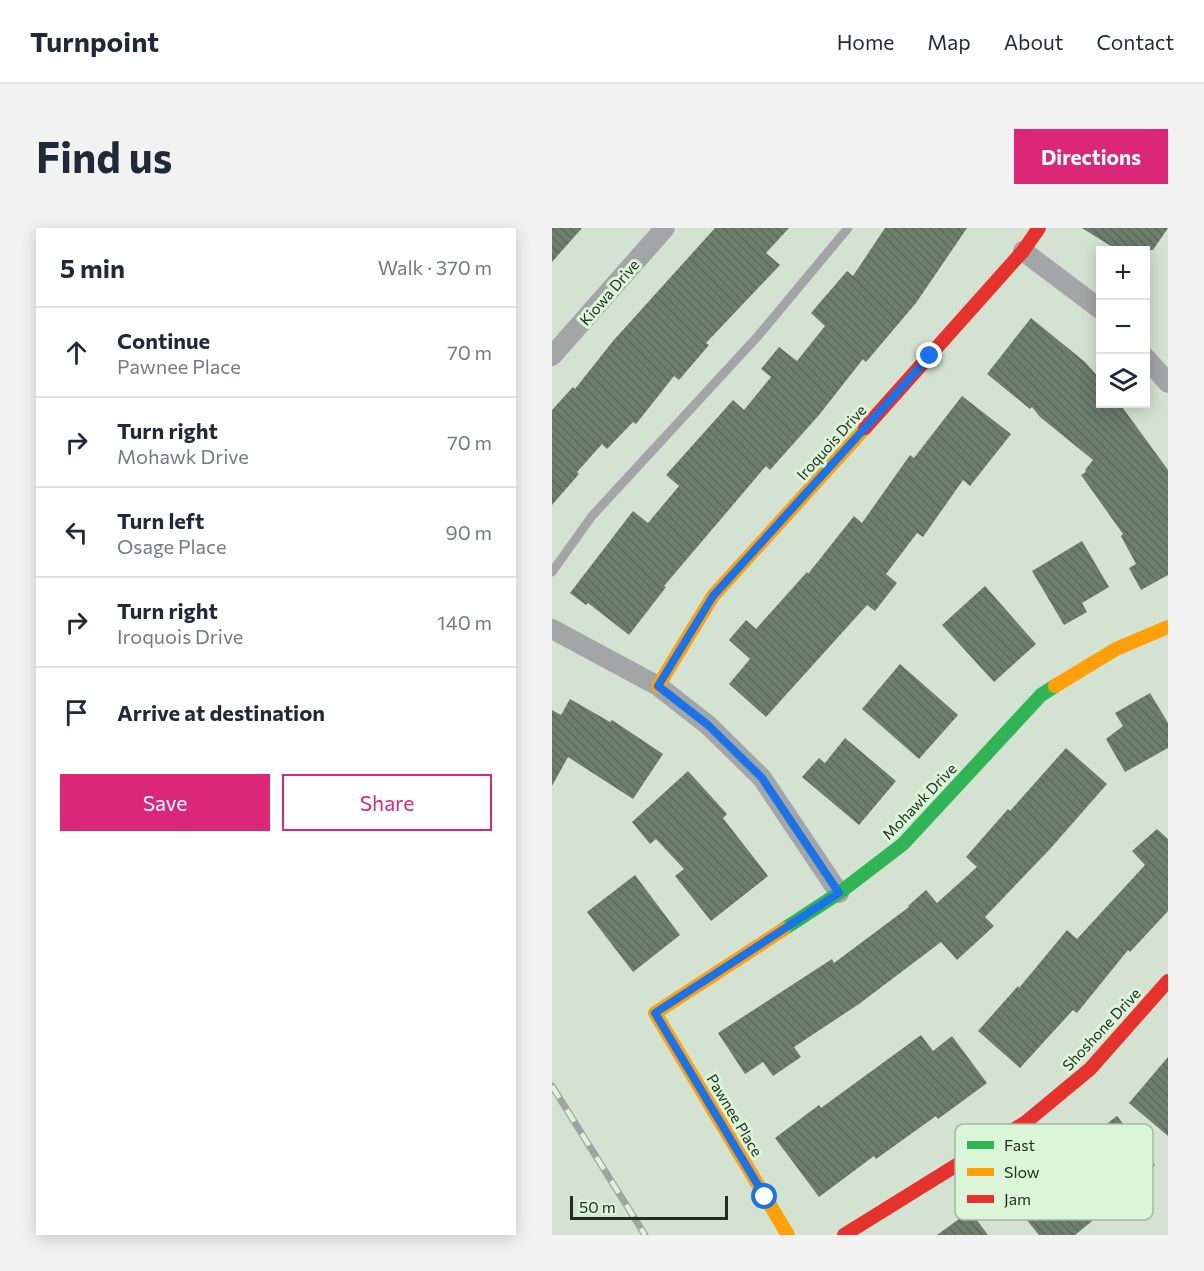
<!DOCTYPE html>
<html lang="en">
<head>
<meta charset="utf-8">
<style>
	:root { --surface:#fff; --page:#f2f2f3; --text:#1f2937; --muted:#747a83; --line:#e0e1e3; --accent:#db2777 }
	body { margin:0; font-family:Commissioner,sans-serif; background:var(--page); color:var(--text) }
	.controls { position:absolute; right:18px; top:18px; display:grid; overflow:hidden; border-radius:0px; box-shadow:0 3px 15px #0003 }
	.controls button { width:54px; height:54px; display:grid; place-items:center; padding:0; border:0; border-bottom:2px solid var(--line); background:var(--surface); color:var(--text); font:30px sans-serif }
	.scale { position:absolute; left:18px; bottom:15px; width:158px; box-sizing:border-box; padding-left:6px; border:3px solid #232d22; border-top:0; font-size:16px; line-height:21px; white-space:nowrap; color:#232d22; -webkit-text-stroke:4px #daf5d8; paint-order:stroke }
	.stop { position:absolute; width:18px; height:18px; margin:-14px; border:4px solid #1a73e8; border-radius:50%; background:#fff }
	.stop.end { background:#1a73e8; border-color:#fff; box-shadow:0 2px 6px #0008 }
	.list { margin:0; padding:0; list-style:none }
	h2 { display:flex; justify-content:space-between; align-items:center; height:78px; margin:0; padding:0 24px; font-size:26px }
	h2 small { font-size:20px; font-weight:400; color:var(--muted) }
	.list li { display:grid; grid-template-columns:39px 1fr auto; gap:18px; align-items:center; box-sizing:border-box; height:90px; padding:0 24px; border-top:2px solid var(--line) }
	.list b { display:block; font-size:22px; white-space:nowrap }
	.list p { margin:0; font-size:20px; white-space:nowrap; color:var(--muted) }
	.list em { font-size:20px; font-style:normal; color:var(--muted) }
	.actions { display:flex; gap:12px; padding:18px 24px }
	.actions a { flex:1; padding:14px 0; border:2px solid var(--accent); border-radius:0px; text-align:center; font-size:21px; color:var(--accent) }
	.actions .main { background:var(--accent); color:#fff }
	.icon { flex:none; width:33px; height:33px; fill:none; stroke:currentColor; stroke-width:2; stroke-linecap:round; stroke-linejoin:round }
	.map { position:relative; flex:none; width:616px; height:1007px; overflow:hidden; border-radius:0px }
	header { display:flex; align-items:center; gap:36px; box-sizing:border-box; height:84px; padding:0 30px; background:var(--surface); border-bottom:2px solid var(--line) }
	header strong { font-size:28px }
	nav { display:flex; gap:33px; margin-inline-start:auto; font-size:21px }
	.intro { display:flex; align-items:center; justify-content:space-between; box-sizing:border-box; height:144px; padding:0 36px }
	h1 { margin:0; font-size:42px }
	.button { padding:15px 27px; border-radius:0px; background:var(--accent); color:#fff; font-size:21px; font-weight:700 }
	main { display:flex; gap:36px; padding:0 36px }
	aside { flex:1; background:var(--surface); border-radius:0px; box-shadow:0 3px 15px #0003 }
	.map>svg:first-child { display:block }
	.building { fill:url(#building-back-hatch) }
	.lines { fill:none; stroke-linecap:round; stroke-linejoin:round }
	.lane { stroke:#a3a5a6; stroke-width:9 }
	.street { stroke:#a3a5a6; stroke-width:20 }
	.fast { stroke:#30b455; stroke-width:14 }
	.slow { stroke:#ff9f0a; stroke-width:14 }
	.jam { stroke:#e5322d; stroke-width:14 }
	.rail-casing { stroke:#9ea49f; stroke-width:7 }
	.rail { stroke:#daf5d8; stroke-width:4.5; stroke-dasharray:14; stroke-linecap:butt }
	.route { stroke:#1a73e8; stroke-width:8 }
	.labels { text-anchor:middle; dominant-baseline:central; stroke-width:6; stroke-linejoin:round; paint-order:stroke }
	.street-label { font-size:15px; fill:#232d22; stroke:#daf5d8 }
	.key { fill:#daf5d8; stroke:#a3b9a1; stroke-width:1.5 }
	.key-label { font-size:16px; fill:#232d22 }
</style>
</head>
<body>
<header>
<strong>Turnpoint</strong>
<nav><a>Home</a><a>Map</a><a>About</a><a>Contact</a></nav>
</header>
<div class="intro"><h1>Find us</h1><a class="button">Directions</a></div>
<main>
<aside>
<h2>5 min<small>Walk · 370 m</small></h2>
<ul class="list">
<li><svg class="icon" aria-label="ahead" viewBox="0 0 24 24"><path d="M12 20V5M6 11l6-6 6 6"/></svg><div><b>Continue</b><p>Pawnee Place</p></div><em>70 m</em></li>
<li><svg class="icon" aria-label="right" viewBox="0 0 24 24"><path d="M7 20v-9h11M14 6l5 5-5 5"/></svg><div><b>Turn right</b><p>Mohawk Drive</p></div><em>70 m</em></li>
<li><svg class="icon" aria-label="left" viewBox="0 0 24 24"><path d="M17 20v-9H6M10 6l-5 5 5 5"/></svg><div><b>Turn left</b><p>Osage Place</p></div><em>90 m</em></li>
<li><svg class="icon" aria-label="right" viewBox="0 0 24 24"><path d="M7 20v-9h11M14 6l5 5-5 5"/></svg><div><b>Turn right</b><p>Iroquois Drive</p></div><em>140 m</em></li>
<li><svg class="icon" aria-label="arrive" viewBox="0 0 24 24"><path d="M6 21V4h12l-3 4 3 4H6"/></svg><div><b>Arrive at destination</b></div></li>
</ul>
<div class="actions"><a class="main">Save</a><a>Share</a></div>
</aside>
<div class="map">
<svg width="616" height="1007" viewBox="0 0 616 1007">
	<defs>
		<pattern id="building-back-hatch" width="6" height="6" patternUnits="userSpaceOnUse" patternTransform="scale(1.5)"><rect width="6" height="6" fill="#6e7e6d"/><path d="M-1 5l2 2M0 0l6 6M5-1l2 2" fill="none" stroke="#5a6859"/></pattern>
	</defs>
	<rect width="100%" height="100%" fill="#d3e2d1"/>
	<g class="building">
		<path d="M0 0H30L0 34Z"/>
		<path d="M163 0H237L214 25 228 37 154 115 157 117 127 152 122 148 84 196 81 194 55 221 50 216 25 244 27 246 0 277V182L21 159 23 161 61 113Z"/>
		<path d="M333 0H415L364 75 314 134 311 131 267 187 218 242 214 238 112 358 114 359 77 407 36 375 34 377 18 365 81 283 96 295 127 258 114 247 181 172 192 182 219 149 209 141 227 119 245 133 273 98 259 85 295 43 301 48Z"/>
		<path d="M530 0H616L601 22H565Z"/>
		<path d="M479 90 533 134 549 152V176H568L616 242V347L589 362 577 340 584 336 569 308 571 306 529 247 534 244 533 242 541 232 488 189 480 179 478 181 435 146Z"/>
		<path d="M410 168 459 206 418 258 411 252 371 309 365 305 334 346 345 355 323 383 315 377 214 489 177 456 198 431 177 412 194 392 204 401 255 344 256 346 302 288 310 295 358 227 362 230Z"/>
		<path d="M530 313 557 359 530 375 535 384 512 397 480 343Z"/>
		<path d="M433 358 484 416 442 454 390 397Z"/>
		<path d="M348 436 406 487 367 531 310 481Z"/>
		<path d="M598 465 616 495V520L573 544 554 511 571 498 563 485Z"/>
		<path d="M18 471 58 494 60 492 111 526 81 571 16 529 0 558V482L9 487Z"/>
		<path d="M293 510 344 553 307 597 250 549 267 530 273 535Z"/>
		<path d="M514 520 555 556 498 621 433 689 442 698 405 732 389 714 307 776 242 819 249 829 221 848 211 834 193 846 166 805 280 731 282 735 357 679 356 678 374 662 385 675 425 639 414 629 456 581 458 583Z"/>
		<path d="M136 543 175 586 171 590 216 648 159 693 123 648 132 641 104 611 98 616 80 594Z"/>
		<path d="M605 601 616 611V683L578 724 576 722 525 785 521 782 468 840 426 803 466 758 467 760 515 702 525 711 593 637 580 623Z"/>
		<path d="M83 647 128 707 81 744 35 684Z"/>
		<path d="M369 807 381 823 400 808 435 855 386 891 384 888 324 931 322 928 267 969 223 910 267 877 269 880Z"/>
		<path d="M616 829V908L577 875Z"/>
		<path d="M565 888 603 937 546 980 550 985 523 1007H487L457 970 506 930 507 932Z"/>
		<path d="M418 983 436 1007H385Z"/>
	</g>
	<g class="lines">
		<path class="lane" d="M0 344 40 288 206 108 296 0"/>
		<g class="street">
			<path d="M471 23 548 81"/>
			<path d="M0 128 113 0"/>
			<path d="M594 130 616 155"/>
			<path d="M0 401 106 458 156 497 210 550 287 665"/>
		</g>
		<path class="fast" d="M232 701 287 665 351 616 489 467 503 458"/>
		<g class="slow">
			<path d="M106 458 161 368 313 200"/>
			<path d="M503 458 564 421 616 399"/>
			<path d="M232 701 103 785 236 1007"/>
		</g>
		<g class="jam">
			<path d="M313 200 471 23 487 0"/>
			<path d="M292 1007 474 894 538 841 616 753"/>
		</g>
		<g class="rail-casing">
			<path id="rail" d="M0 858 93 1007"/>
		</g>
		<use href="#rail" class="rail"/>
	</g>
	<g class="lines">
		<path class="route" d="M213 969 103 785 287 665 210 550 156 497 106 458 161 368 378 128"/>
	</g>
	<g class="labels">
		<g class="street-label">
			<text transform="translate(57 64) rotate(-49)">Kiowa Drive</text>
			<text transform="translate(279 214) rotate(-48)">Iroquois Drive</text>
			<text transform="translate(367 573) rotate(-46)">Mohawk Drive</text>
			<text transform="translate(549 801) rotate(-47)">Shoshone Drive</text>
			<text transform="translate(183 887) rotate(59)">Pawnee Place</text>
		</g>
	</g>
	<rect x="403" y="896" width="198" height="96" rx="9" class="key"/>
	<rect x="415" y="913" width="27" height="8" fill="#30b455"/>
	<rect x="415" y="940" width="27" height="8" fill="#ff9f0a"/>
	<rect x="415" y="967" width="27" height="8" fill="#e5322d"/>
	<g class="key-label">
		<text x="452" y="923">Fast</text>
		<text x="452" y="950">Slow</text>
		<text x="452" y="977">Jam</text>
	</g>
</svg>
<div class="controls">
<button>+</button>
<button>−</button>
<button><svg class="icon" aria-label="layers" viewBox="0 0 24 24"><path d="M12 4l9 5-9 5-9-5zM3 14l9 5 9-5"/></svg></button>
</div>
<div class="scale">50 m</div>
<div class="stop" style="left:213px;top:969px"></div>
<div class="stop end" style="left:378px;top:128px"></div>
</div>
</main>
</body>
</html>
